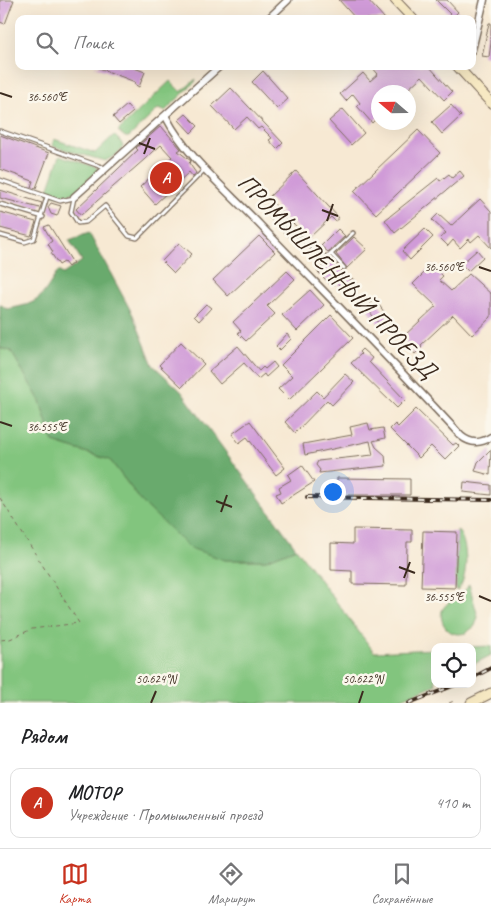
<!DOCTYPE html>
<html lang="ru">
<head>
<meta charset="utf-8">
<style>
	:root { --surface:#fff; --page:#f6f6f6; --text:#202124; --muted:#757577; --line:#e0e0e0; --accent:#c8321e }
	body { margin:0; font-family:Caveat,sans-serif; background:var(--page); color:var(--text) }
	.controls { position:absolute; right:15px; bottom:15px; display:grid; overflow:hidden; border-radius:10px; box-shadow:0 5px 20px #0002 }
	.controls button { width:45px; height:45px; display:grid; place-items:center; padding:0; border:0; border-bottom:1px solid var(--line); background:var(--surface); color:var(--text); font:25px sans-serif }
	.compass { position:absolute; left:371px; top:85px; width:45px; height:45px; border-radius:50%; background:var(--surface); box-shadow:0 5px 20px #0002; rotate:290deg }
	.you { position:absolute; left:332px; top:491px; width:18px; height:18px; margin:-12px; border:4px solid #fff; border-radius:50%; background:#1a73e8; box-shadow:0 0 0 8px #1a73e833 }
	.badge { display:grid; place-items:center; width:32px; height:32px; border-radius:50%; background:var(--accent); color:#fff; font-size:16px; font-weight:700 }
	.pin { position:absolute; translate:-50% -50%; border:2px solid #fff; box-shadow:0 1px 5px #0006 }
	.list { margin:0; padding:0; list-style:none }
	h2 { display:flex; justify-content:space-between; align-items:center; height:65px; margin:0; padding:0 20px; font-size:21px }
	h2 small { font-size:16px; font-weight:400; color:var(--muted) }
	.list li { display:grid; grid-template-columns:32px 1fr auto; gap:15px; align-items:center; box-sizing:border-box; height:70px; margin:0 10px 10px; padding:0 10px; border:1px solid var(--line); border-radius:10px }
	.list b { display:block; font-size:19px; white-space:nowrap }
	.list p { margin:0; font-size:16px; white-space:nowrap; color:var(--muted) }
	.list em { font-size:16px; font-style:normal; color:var(--muted) }
	.icon { flex:none; width:28px; height:28px; fill:none; stroke:currentColor; stroke-width:2; stroke-linecap:round; stroke-linejoin:round }
	.map { position:relative; flex:none; width:491px; height:703px; overflow:hidden }
	.search { position:absolute; background:var(--surface); box-shadow:0 5px 20px #0002; left:15px; right:15px; top:15px; height:55px; display:flex; align-items:center; gap:12px; box-sizing:border-box; padding:0 18px; border-radius:10px; color:var(--muted); font-size:19px }
	.sheet { height:145px; background:var(--surface) }
	nav { display:flex; justify-content:space-around; align-items:center; box-sizing:border-box; height:70px; border-top:1px solid var(--line); background:var(--surface); font-size:14px; color:var(--muted) }
	nav a { display:grid; justify-items:center; gap:2px }
	nav .on { color:var(--accent) }
	.map>svg:first-child { display:block }
	.green { fill:#82c57e; stroke:#5e784e }
	.forest { fill:#69aa6d; stroke:#526a46 }
	.building { fill:#d09bd8 }
	.lines { fill:none; stroke-linecap:round; stroke-linejoin:round }
	.lane-casing { stroke:#7d6d5d; stroke-width:5.5 }
	.street-casing { stroke:#7d6d5d; stroke-width:9 }
	.secondary-casing { stroke:#7d6d5d; stroke-width:11 }
	.path { stroke:#7d6d5d; stroke-width:1; stroke-dasharray:4 4; stroke-linecap:butt }
	.lane { stroke:#fff; stroke-width:3 }
	.street { stroke:#fff; stroke-width:6 }
	.secondary { stroke:#f7e9c3; stroke-width:9 }
	.rail-casing { stroke:#3b2a1e; stroke-width:4 }
	.rail { stroke:#fbf7ec; stroke-width:2; stroke-dasharray:5.5; stroke-linecap:butt }
	.ticks { fill:none; stroke:#3b2a1e; stroke-width:2 }
	.labels { text-anchor:middle; dominant-baseline:central; stroke-width:5; stroke-linejoin:round; paint-order:stroke }
	.street-label { font-size:25px; fill:#3b2a1e; stroke:#fbf7ec }
	.ticks-label { font-size:12px; text-anchor:middle; fill:#3b2a1e; stroke:#fbf7ec; stroke-width:5; stroke-linejoin:round; paint-order:stroke }
</style>
</head>
<body>
<div class="map">
<svg width="491" height="703" viewBox="0 0 491 703">
	<rect width="100%" height="100%" fill="#fbf7ec"/>
	<filter id="ink" filterUnits="userSpaceOnUse"><feTurbulence type="fractalNoise" baseFrequency=".02" numOctaves="2"/><feDisplacementMap in="SourceGraphic" scale="10" xChannelSelector="R" yChannelSelector="G"/><feConvolveMatrix kernelMatrix="1 2 1 2 8 2 1 2 1" color-interpolation-filters="sRGB"/></filter>
	<filter id="wash" filterUnits="userSpaceOnUse"><feTurbulence type="fractalNoise" baseFrequency=".0096" numOctaves="4" result="noise"/><feDisplacementMap in="SourceGraphic" scale="20" xChannelSelector="R" yChannelSelector="G"/><feGaussianBlur stdDeviation="1.12" result="paint"/><feColorMatrix in="noise" values="0 0 0 0 0 0 0 0 0 0 0 0 0 0 0 0 0 1.4 0 .05"/><feComposite in="paint" operator="in"/></filter>
	<g filter="url(#wash)">
		<rect width="100%" height="100%" fill="#f7e9d3"/>
		<g class="green">
			<path d="M196 79 195 82 165 111 158 109 129 137H125L118 131 170 81 181 92Z"/>
			<path d="M114 135 121 142 123 147 116 155 105 161 52 146 54 139 95 153Z"/>
			<path d="M60 155 98 168 97 172C79 189 73 201 47 193Z"/>
			<path d="M0 348 11 351 40 401 53 442 110 460 142 502 225 560H266L296 548 374 652 435 649V684H437L390 703H0Z"/>
			<path d="M457 530C469 541 469 582 456 591Z"/>
			<path d="M469 584 478 617 475 626 466 633C461 634 456 635 451 632 447 630 445 627 443 623 434 601 463 600 469 584Z"/>
			<path d="M491 646V655L472 665V647H470Z"/>
		</g>
		<path class="forest" d="M89 233 133 315 153 365 181 391 296 548 266 560H225L190 548 142 502 110 460 53 442 40 401 11 351 0 348V304L7 309C41 303 40 299 58 271L63 274 82 261 69 240Z"/>
		<g id="blocks">
			<g class="building">
				<path d="M0 0H14L5 24 0 22Z"/>
				<path d="M339 0H368L385 19H356Z"/>
				<path d="M436 0H447L458 12 453 17Z"/>
				<path d="M489 23H491V43L489 57 482 56Z"/>
				<path d="M94 66H129L145 72 139 87 134 84 135 82Z"/>
				<path d="M371 66H429L452 92 444 100 422 76 405 92H378V117L372 123 357 106 360 103 353 94 346 101 340 94 363 73 370 81 378 74Z"/>
				<path d="M263 71 288 99 277 109 252 82Z"/>
				<path d="M231 88 283 143 277 149 269 140 272 138 261 127 258 129 247 117 234 129 212 106Z"/>
				<path d="M127 105 133 112 119 124 113 117Z"/>
				<path d="M451 105 461 116 442 134 432 122Z"/>
				<path d="M343 109 364 133 351 145 329 121Z"/>
				<path d="M186 114 198 126 191 133 179 120Z"/>
				<path d="M161 126 181 149 178 151 191 161 189 163 196 173 193 177 189 172 155 204 140 187 172 157 161 145 81 215 76 209 138 150 136 148Z"/>
				<path d="M418 130 440 153 376 214 354 191Z"/>
				<path d="M0 135 49 153 36 188 31 187 33 181 0 169Z"/>
				<path d="M296 171 339 218 335 221 331 217 308 239 293 223 291 225 284 218 282 220 278 216 282 212 268 198Z"/>
				<path d="M460 171 464 176 395 233 385 220 438 178 440 181 449 174 452 178Z"/>
				<path d="M0 190 42 203 40 208 0 198Z"/>
				<path d="M480 199 491 211V248L479 235 471 242 469 239 460 248 453 240 448 246 440 238 446 233 432 220 438 214 451 226Z"/>
				<path d="M51 203 61 206 57 216 51 214 48 207Z"/>
				<path d="M0 212 36 222 31 236 0 228Z"/>
				<path d="M49 225 73 263 68 267 64 262 59 265 51 253 53 252 48 244 52 241 44 227Z"/>
				<path d="M338 229 345 236 328 252 321 246Z"/>
				<path d="M425 229 433 237 410 260 402 251Z"/>
				<path d="M259 236 275 252 228 296 213 280Z"/>
				<path d="M354 237 367 249 347 268 336 254Z"/>
				<path d="M179 243 192 254 174 273 162 261Z"/>
				<path d="M477 250 483 257 468 271 461 264Z"/>
				<path d="M331 259 350 280 352 278 357 283 347 293 336 282 332 286 317 271Z"/>
				<path d="M432 265 443 276 439 280 451 291 469 274 491 294V317L472 335 453 315 421 345 422 347 415 354 404 343 408 340 404 336 436 306 413 284Z"/>
				<path d="M287 271 295 279 267 306 275 314 246 341 238 333 241 331 233 322Z"/>
				<path d="M310 290 324 305 297 331 282 315Z"/>
				<path d="M375 300 392 322 383 329 366 307Z"/>
				<path d="M206 304 211 308 199 321 194 316Z"/>
				<path d="M331 315 353 338 289 400 278 389 292 376 281 365Z"/>
				<path d="M287 334 291 339 280 350 276 346Z"/>
				<path d="M181 342 204 364 182 387 159 365Z"/>
				<path d="M238 346 259 371 263 367 265 369 273 362 277 367 266 377 264 374 258 379 244 363 220 384 209 371Z"/>
				<path d="M362 349 372 358 369 362 405 400 397 408 351 363 361 354 359 352Z"/>
				<path d="M345 374 354 382 332 405 327 400 295 433 285 422 317 391 323 397Z"/>
				<path d="M416 409 453 445 456 443 459 446 445 460 431 446 419 458 390 429 395 424 398 427Z"/>
				<path d="M250 421 285 468 276 475 247 437 239 443 232 434Z"/>
				<path d="M368 423 370 430 383 428 385 438 373 441 376 447 385 455 386 466 319 473 320 470 316 465 318 461 373 455 370 441 305 455 303 444 352 435 350 427Z"/>
				<path d="M491 449 490 475 475 471 478 462Z"/>
				<path d="M302 465 314 482 281 503 276 494 281 492 279 487 291 480 288 475Z"/>
				<path d="M337 478 410 479V495H337Z"/>
				<path d="M464 482 491 485V495L463 492Z"/>
				<path d="M353 529 412 530V542H407L406 585 352 584V571L331 570V543L353 544Z"/>
				<path d="M423 531 457 532 455 588 421 587Z"/>
			</g>
		</g>
	</g>
	<g filter="url(#ink)">
		<use href="#blocks" fill-opacity="0" stroke="#7d6d5d" stroke-width="1"/>
		<g class="lines">
			<g class="lane-casing">
				<g id="lane">
					<path d="M0 131 105 168"/>
					<path d="M0 180 60 201 74 198"/>
					<path d="M74 198 71 212 78 223 86 222 105 206 129 236 137 238 205 169"/>
					<path d="M0 204 43 217"/>
					<path d="M272 217 295 239 301 238 322 257 329 256 353 233"/>
					<path d="M0 235 25 242 34 239 47 197"/>
					<path d="M331 254 344 268"/>
				</g>
			</g>
			<g class="street-casing">
				<g id="street">
					<path d="M268 19 288 0"/>
					<path d="M472 50 484 0"/>
					<path d="M166 117C187 158 228 191 260 225 327 295 395 364 461 436 471 444 480 444 491 437"/>
					<path d="M74 197 220 66"/>
				</g>
			</g>
			<g class="secondary-casing">
				<g id="secondary">
					<path d="M395 0 413 19"/>
					<path d="M457 66 491 103"/>
					<path d="M471 703 491 693"/>
				</g>
			</g>
			<g class="path">
				<path d="M0 498 79 623 32 629 10 639 0 640"/>
				<path d="M449 703 454 701"/>
			</g>
			<use href="#lane" class="lane"/>
			<use href="#street" class="street"/>
			<use href="#secondary" class="secondary"/>
			<g class="rail-casing">
				<g id="rail">
					<path d="M307 497 491 500"/>
					<path d="M472 678 491 668"/>
					<path d="M409 703 458 684"/>
				</g>
			</g>
			<use href="#rail" class="rail"/>
		</g>
	</g>
	<path class="ticks" d="M0 93 12 97M139 143 155 149M144 154 150 138M322 210 338 216M327 221 333 204M479 267 491 271M0 422 12 426M216 501 232 507M221 512 227 495M399 567 415 573M404 578 410 562M479 596 491 601M151 703 156 691M359 703 363 691"/>
	<g class="labels">
		<g class="street-label">
			<text transform="translate(337 276) rotate(46)">ПРОМЫШЛЕННЫЙ ПРОЕЗД</text>
		</g>
	</g>
	<g class="ticks-label">
		<text x="47" y="101">36.560°E</text>
		<text x="444" y="271">36.560°E</text>
		<text x="47" y="431">36.555°E</text>
		<text x="444" y="601">36.555°E</text>
		<text x="156" y="683">50.624°N</text>
		<text x="363" y="683">50.622°N</text>
	</g>
</svg>
<div class="controls">
<button><svg class="icon" aria-label="locate" viewBox="0 0 24 24"><circle cx="12" cy="12" r="6"/><path d="M12 2v4M12 18v4M2 12h4M18 12h4"/></svg></button>
</div>
<svg class="compass" viewBox="-18 -18 36 36"><path d="M0-13l5 13h-10z" fill="#e53935"/><path d="M0 13l5-13h-10z" fill="#757577"/></svg>
<div class="you"></div>
<div class="pin badge" style="left:166px;top:178px">A</div>
<div class="search"><svg class="icon" aria-label="search" viewBox="0 0 24 24"><circle cx="10" cy="10" r="6"/><path d="M15 15l6 6"/></svg>Поиск</div>
</div>
<section class="sheet">
<h2>Рядом<small></small></h2>
<ul class="list">
<li><span class="badge">A</span><div><b>МОТОР</b><p>Учреждение · Промышленный проезд</p></div><em>410 m</em></li>
</ul>
</section>
<nav>
<a class="on"><svg class="icon" aria-label="map" viewBox="0 0 24 24"><path d="M3 6l6-2 6 2 6-2v14l-6 2-6-2-6 2zM9 4v14M15 6v14"/></svg>Карта</a>
<a><svg class="icon" aria-label="directions" viewBox="0 0 24 24"><path d="M12 3l9 9-9 9-9-9zM9 14v-3h6M13 9l2 2-2 2"/></svg>Маршрут</a>
<a><svg class="icon" aria-label="saved" viewBox="0 0 24 24"><path d="M7 4h10v16l-5-4-5 4z"/></svg>Сохранённые</a>
</nav>
</body>
</html>
